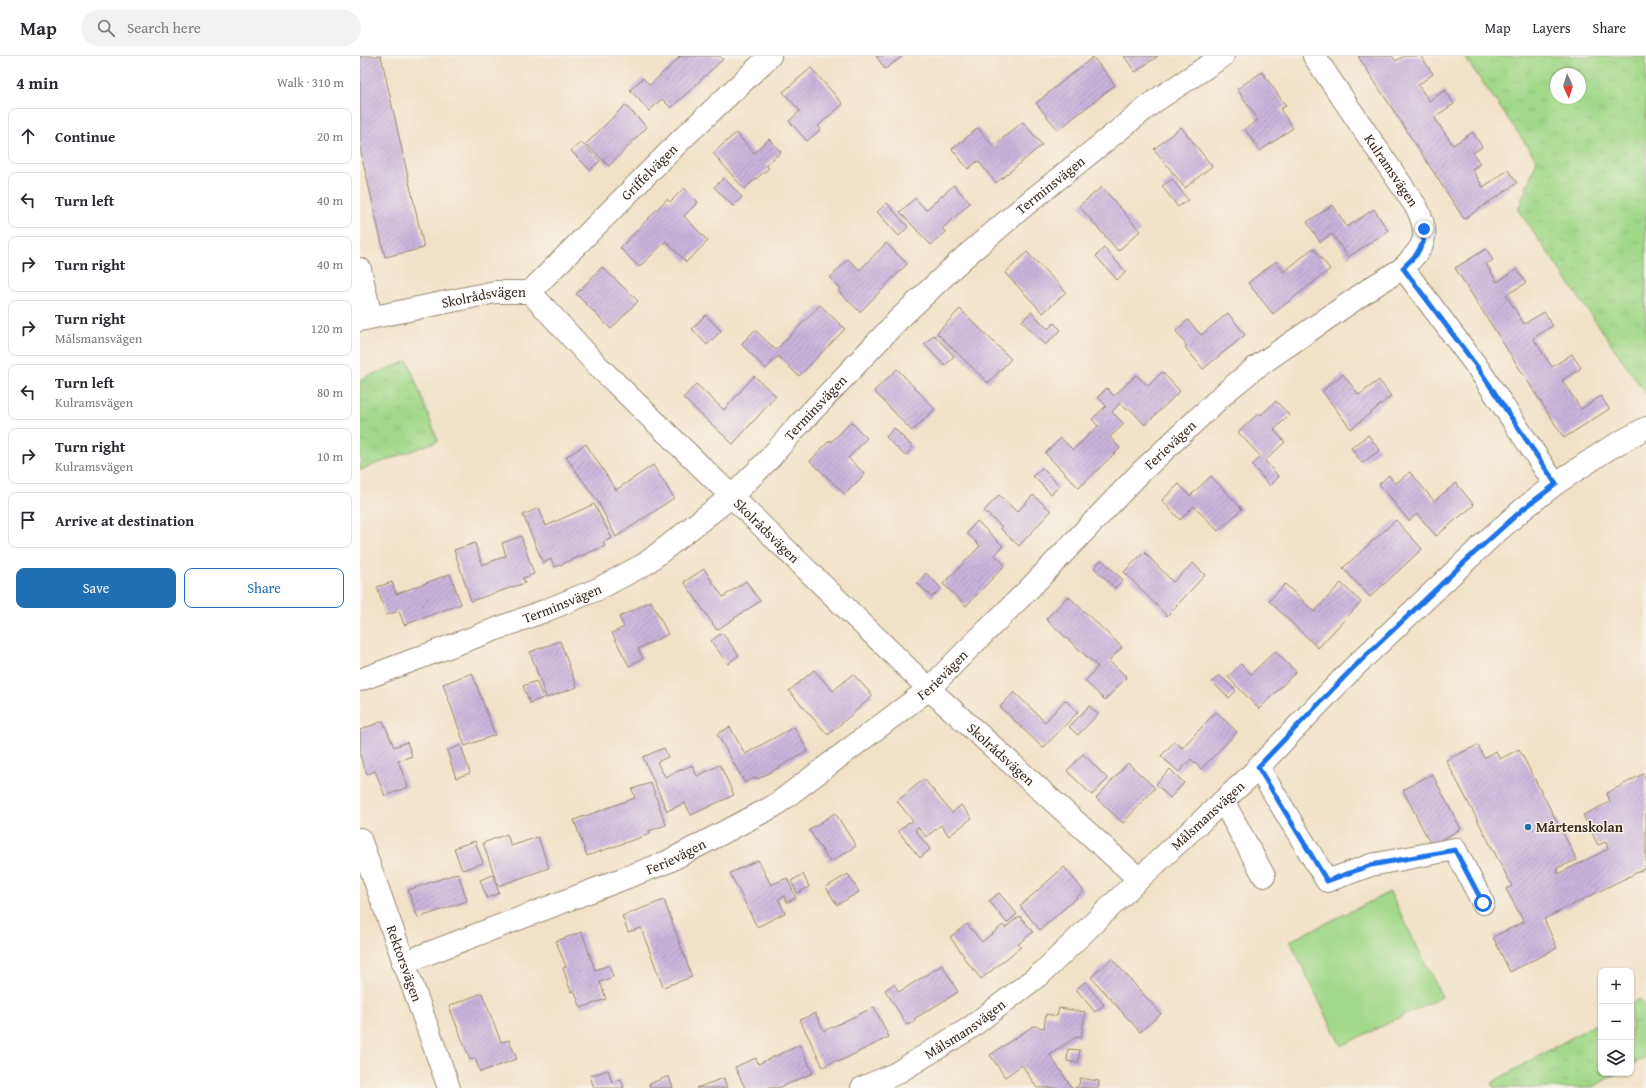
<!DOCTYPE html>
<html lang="en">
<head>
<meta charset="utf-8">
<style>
	:root { --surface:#fff; --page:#f2f2f3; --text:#2b2b33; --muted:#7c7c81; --line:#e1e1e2; --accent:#1f6fb2 }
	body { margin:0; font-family:"Gentium Book Plus",serif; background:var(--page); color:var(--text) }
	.controls { position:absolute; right:12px; bottom:12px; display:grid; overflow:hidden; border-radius:8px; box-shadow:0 1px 3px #0004 }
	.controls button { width:36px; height:36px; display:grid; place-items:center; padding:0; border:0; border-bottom:1px solid var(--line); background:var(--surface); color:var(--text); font:20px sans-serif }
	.compass { position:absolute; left:1190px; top:12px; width:36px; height:36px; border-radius:50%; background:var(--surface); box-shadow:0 1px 3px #0004; rotate:176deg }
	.stop { position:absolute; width:12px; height:12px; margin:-9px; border:3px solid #1a73e8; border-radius:50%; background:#fff }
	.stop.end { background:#1a73e8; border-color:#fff; box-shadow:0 1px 4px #0008 }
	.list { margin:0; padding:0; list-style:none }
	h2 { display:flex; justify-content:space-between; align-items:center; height:52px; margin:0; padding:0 16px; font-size:17px }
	h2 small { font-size:13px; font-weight:400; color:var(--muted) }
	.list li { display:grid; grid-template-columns:26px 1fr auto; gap:12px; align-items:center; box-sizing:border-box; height:56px; margin:0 8px 8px; padding:0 8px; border:1px solid var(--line); border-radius:8px }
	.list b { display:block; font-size:15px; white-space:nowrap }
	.list p { margin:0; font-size:13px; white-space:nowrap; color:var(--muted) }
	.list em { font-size:13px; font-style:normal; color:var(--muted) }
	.actions { display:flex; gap:8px; padding:12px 16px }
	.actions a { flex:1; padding:9px 0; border:1px solid var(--accent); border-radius:8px; text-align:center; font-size:14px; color:var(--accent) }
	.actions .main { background:var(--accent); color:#fff }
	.icon { flex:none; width:22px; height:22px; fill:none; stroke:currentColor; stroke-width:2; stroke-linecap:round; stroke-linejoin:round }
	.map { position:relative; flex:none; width:1286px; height:1032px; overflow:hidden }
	header { display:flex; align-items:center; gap:24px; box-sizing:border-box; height:56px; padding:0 20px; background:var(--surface); border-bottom:1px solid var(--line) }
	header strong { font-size:19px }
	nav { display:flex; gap:22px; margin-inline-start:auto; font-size:14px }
	.search { width:280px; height:36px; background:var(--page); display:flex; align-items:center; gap:10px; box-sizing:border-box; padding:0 14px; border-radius:22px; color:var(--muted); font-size:15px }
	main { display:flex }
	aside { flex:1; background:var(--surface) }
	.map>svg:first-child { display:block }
	.grass { fill:#a1d889; stroke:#6e8154 }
	.park { fill:url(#park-tufts); stroke:#6e8154; fill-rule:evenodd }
	.building { fill:url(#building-hatch) }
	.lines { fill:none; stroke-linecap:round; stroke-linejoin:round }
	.minor-casing { stroke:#968672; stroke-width:24 }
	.minor { stroke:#fff; stroke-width:22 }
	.route { stroke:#1a73e8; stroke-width:5 }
	.poi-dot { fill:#1f6fb2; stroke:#f7f3e8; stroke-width:1.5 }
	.labels { text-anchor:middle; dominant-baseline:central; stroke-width:3; stroke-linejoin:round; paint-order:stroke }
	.street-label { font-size:14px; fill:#3b2a1e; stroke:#f7f3e8 }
	.poi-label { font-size:14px; font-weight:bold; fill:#3b2a1e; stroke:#f7f3e8; text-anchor:start }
</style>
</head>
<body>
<header>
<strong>Map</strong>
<div class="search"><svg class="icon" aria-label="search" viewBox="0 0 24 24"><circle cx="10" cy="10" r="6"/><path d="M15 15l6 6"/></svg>Search here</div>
<nav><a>Map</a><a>Layers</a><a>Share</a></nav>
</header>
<main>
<aside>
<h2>4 min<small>Walk · 310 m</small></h2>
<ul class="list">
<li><svg class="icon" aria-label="ahead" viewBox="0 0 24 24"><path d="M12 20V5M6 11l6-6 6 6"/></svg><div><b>Continue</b></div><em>20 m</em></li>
<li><svg class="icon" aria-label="left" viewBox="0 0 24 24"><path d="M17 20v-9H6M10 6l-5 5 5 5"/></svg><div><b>Turn left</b></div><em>40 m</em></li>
<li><svg class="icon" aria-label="right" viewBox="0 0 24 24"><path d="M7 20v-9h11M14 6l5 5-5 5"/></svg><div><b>Turn right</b></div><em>40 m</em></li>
<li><svg class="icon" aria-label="right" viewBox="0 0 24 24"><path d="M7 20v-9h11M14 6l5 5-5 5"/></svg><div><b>Turn right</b><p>Målsmansvägen</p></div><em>120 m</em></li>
<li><svg class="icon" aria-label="left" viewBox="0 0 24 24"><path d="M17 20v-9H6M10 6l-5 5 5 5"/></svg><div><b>Turn left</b><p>Kulramsvägen</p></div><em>80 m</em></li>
<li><svg class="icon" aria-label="right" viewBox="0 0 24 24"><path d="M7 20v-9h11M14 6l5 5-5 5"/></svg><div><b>Turn right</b><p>Kulramsvägen</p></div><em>10 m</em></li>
<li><svg class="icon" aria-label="arrive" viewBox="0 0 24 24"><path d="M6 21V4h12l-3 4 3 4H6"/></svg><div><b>Arrive at destination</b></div></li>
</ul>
<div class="actions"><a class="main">Save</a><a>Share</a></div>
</aside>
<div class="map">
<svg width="1286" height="1032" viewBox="0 0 1286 1032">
	<defs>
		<pattern id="park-tufts" width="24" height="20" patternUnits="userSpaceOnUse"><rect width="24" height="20" fill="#a1d889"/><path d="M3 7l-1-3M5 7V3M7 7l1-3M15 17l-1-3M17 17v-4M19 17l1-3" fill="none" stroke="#8cba76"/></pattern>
		<pattern id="building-hatch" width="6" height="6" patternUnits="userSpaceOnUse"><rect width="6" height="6" fill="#c9b5dd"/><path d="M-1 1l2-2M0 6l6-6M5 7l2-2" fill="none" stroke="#a493b3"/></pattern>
	</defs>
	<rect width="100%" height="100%" fill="#f7f3e8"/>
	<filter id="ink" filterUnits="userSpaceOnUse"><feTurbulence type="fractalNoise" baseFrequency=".025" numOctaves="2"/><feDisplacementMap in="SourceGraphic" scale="8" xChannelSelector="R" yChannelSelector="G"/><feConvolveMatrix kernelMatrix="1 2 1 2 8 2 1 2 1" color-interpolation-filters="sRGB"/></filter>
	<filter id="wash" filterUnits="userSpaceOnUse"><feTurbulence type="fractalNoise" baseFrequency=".012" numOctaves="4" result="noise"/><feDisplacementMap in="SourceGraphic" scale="16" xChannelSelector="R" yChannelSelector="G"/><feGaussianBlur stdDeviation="0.9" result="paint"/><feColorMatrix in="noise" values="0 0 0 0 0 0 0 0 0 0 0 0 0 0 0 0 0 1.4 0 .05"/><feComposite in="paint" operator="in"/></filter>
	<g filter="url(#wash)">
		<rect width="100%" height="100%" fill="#f1e2c7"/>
		<path class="grass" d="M1030 836 1082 941 981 990 930 885Z"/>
		<g class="park">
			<path d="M1104 0H1286V338L1158 154 1177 104ZM1196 18H1220V42H1196Z"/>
			<path d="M48 305 78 385 0 414V323Z"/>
			<path d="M1280 943 1286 954V1001L1271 1009V948Z"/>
			<path d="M1241 965V1017H1257L1231 1032H1134L1131 1027Z"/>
		</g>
		<g id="blocks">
			<g class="building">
				<path d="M0 0H21L64 192 25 201 0 92Z"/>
				<path d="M318 0H359L363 3 311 52 302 43 289 55 270 34 283 22 290 29 320 1Z"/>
				<path d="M516 0H543L525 13Z"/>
				<path d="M764 0H798L775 16Z"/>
				<path d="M998 0H1032L1036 5 1044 0H1061L1073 18 1058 29 1069 45 1085 34 1094 48 1074 61 1093 89 1113 76 1122 91 1113 97 1120 108 1112 113 1123 131 1148 114 1157 127 1104 163Z"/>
				<path d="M733 1 755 29 698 74 676 47Z"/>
				<path d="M451 12 483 48 458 70 461 73 447 85 429 65 440 55 423 36Z"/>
				<path d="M902 16 926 50 920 53 933 72 900 95 885 73 898 64 877 33Z"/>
				<path d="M265 49 287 71 249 110 226 88Z"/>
				<path d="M663 66 682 89 636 127 618 105 608 113 592 93 618 72 633 90Z"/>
				<path d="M821 71 852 110 825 132 794 93Z"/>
				<path d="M376 77 394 97 409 83 421 96 406 109 409 112 384 133 353 97Z"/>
				<path d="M221 86 240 105 230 114 211 95Z"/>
				<path d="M364 122 382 141 373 150 354 131Z"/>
				<path d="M812 123 828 144 818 151 802 130Z"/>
				<path d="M594 129 610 147 582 173 586 176 571 189 540 156 555 142 566 154Z"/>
				<path d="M742 131 780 175 758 195 719 150Z"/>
				<path d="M324 132 338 146 324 160 348 185 326 206 306 185 279 211 260 192 307 143 310 146Z"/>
				<path d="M527 147 548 171 539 180 517 156Z"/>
				<path d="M973 149 987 171 1014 153 1028 175 988 201 972 178 960 186 947 166Z"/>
				<path d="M526 187 547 208 500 256 478 235 481 233 470 222 488 203 500 214Z"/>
				<path d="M744 192 766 216 757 224 736 200Z"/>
				<path d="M953 192 970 213 913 258 888 227 916 205 924 216Z"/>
				<path d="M1126 193 1133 204 1126 208 1137 226 1157 213 1166 227 1146 239 1164 268 1184 256 1193 270 1173 282 1192 311 1212 298 1221 312 1202 324 1221 353 1241 340 1249 353 1204 382 1095 212Z"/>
				<path d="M667 196 706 236 683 257 645 217Z"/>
				<path d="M242 211 278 245 251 273 216 238Z"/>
				<path d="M460 249 485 273 439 320 418 300 406 313 381 288 395 274 416 294Z"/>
				<path d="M600 253 651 303 628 327 577 277Z"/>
				<path d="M671 256 688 273 694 267 701 274 685 289 662 265Z"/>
				<path d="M868 257 885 279 843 313 825 291 827 290 816 275 828 264 841 279Z"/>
				<path d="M346 259 361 275 347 289 332 273Z"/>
				<path d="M574 279 594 300 585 310 564 288Z"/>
				<path d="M537 313 575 353 552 375 514 335Z"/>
				<path d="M802 316 820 335 785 369 769 352 767 354 760 347 752 356 764 368 750 381 760 392 719 432 685 397 701 382 713 394 738 370 732 363 746 350 738 341 747 332 754 340 776 319 788 330Z"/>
				<path d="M983 318 999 339 1019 324 1031 340 991 373 962 335Z"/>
				<path d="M394 320 416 340 373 388 323 342 336 328 364 354Z"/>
				<path d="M916 345 929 359 914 374 925 386 905 405 919 421 910 430 892 409 901 401 878 376 899 357 901 359Z"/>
				<path d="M491 366 507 382 488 402 505 418 485 438 450 405 470 384 471 386Z"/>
				<path d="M534 372 553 391 545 400 526 381Z"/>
				<path d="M1008 379 1020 394 1002 407 991 392Z"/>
				<path d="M226 388 256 434 293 409 314 442 256 481 238 446 206 401Z"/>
				<path d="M682 412 700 430 691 438 673 420Z"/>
				<path d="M1050 416 1074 445 1096 427 1114 449 1076 480 1057 458 1049 465 1019 428 1029 419 1035 428Z"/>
				<path d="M851 420 882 453 858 475 834 450 820 464 802 444 819 428 830 440Z"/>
				<path d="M639 439 657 456 673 439 691 455 659 490 641 473 642 471 624 455Z"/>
				<path d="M234 448 252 482 243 486 245 490 195 511 191 503 183 507 163 459 179 452 186 470Z"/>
				<path d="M1036 464 1062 493 1010 541 983 512Z"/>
				<path d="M617 465 643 490 635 499 645 509 606 550 583 528 620 490 607 477Z"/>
				<path d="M161 480 174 518 163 522 165 527 111 545 94 494 115 487 122 509 146 500 142 487Z"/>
				<path d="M784 496 813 526 833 507 845 519 807 560 764 516Z"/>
				<path d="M742 504 763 524 755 532 734 512Z"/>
				<path d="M344 513 363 541 386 525 400 545 357 574 324 526Z"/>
				<path d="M566 517 581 532 572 541 557 527Z"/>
				<path d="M90 518 101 548 44 569 39 555 26 559 17 531 32 526 36 538Z"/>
				<path d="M981 527 1001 546 958 592 909 545 925 528 954 556Z"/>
				<path d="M708 540 762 591 749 605 767 621 745 644 725 625 738 611 686 563Z"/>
				<path d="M291 545 308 578 278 593 283 602 269 610 252 577 264 571 259 561Z"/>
				<path d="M362 577 379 599 368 608 351 585Z"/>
				<path d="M200 585 217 631 186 642 170 596Z"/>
				<path d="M915 595 936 616 899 653 868 621 881 608 891 618Z"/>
				<path d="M454 614 473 635 493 618 513 640 468 679 429 635Z"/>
				<path d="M112 617 135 679 105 690 83 628Z"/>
				<path d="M859 619 876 635 869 642 852 626Z"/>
				<path d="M176 625 183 642 170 647 163 630Z"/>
				<path d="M654 636 685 666 705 644 718 656 683 692 640 651Z"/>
				<path d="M729 650 738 658 718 679 709 671Z"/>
				<path d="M856 656 877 676 841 713 831 703 819 716 801 700 815 685 822 692Z"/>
				<path d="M23 665 34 691 47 686 52 700 38 705 48 731 25 740 15 715 7 718 0 700V674Z"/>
				<path d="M370 671 385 698 434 671 448 695 398 723 396 721 385 727 357 678Z"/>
				<path d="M101 689 110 717 96 722 87 695Z"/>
				<path d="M1118 689 1124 702 1136 695 1140 703 1159 693 1217 804 1197 812 1198 818 1248 793 1246 786 1238 789 1223 759 1250 746 1247 737 1283 718 1286 722V812L1184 863 1197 892 1150 916 1133 881 1164 866 1146 833 1152 830 1086 704Z"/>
				<path d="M304 692 308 701 297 706 305 721 332 709 337 720 360 709 374 739 331 759 325 747 307 755 283 701Z"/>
				<path d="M723 698 748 723 732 739 707 715Z"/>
				<path d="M768 707 795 732 763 767 736 742Z"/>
				<path d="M810 713 824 727 810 742 796 728Z"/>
				<path d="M1072 718 1101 773 1071 789 1043 734Z"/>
				<path d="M564 723 592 757 601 749 612 762 589 780 581 769 566 781 558 771 555 774 570 793 560 802 538 775 549 766 550 767 553 765 537 745Z"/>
				<path d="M291 727 306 769 289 775 290 778 227 800 214 764 275 742 272 733Z"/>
				<path d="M475 757 496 790 470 806 449 774Z"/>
				<path d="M147 778 151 790 178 781 189 812 138 830 123 787Z"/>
				<path d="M115 785 123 807 102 814 94 792Z"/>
				<path d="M398 804 411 829 427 822 436 842 427 846 424 840 418 843 425 857 397 871 370 817Z"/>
				<path d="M704 811 724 835 680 874 660 850Z"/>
				<path d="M98 817 107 845 58 862 48 834Z"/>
				<path d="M443 818 449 831 437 837 431 825Z"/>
				<path d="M488 818 499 836 477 849 466 831Z"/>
				<path d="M133 819 139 837 127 842 120 824Z"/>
				<path d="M639 837 657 858 647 867 629 845Z"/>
				<path d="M304 844 332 921 303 931 281 872 268 876 262 860Z"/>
				<path d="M660 860 673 876 658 888 661 891 621 923 603 901 604 900 590 881 607 868 622 886 643 869 645 872Z"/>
				<path d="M222 876 235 914 249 909 253 921 240 926 246 943 221 952 214 934 211 936 203 912 206 911 196 885Z"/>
				<path d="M752 903 801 958 780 976 731 921Z"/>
				<path d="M582 909 598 936 554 963 555 965 547 969 525 934 534 928 539 936Z"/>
				<path d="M725 926 744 949 735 956 716 933Z"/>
				<path d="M122 937 141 986 149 984 157 1003 120 1016 115 1002 110 1004 89 950Z"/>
				<path d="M514 951 529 981 478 1006 477 1004 463 1011 440 964 455 957 464 975Z"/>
				<path d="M699 952 725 956 721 982 716 981 690 999 712 1032H677L662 1009 645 1021 630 999 673 970 684 972 686 958 697 960Z"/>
				<path d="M440 989 453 1017 419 1032H385L375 1011 396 1002 398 1008Z"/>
				<path d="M708 993 720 994 718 1007 707 1005Z"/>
				<path d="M248 1014 252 1026 261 1023 264 1032H234L230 1020Z"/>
				<path d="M309 1020 313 1032H290L289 1028Z"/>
				<path d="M364 1022 367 1032H336Z"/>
				<path d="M720 1022 739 1025 738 1032H715L719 1029Z"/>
			</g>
		</g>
	</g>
	<g filter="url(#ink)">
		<use href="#blocks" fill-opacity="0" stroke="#968672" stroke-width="1"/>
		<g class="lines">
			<g class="minor-casing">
				<g id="minor">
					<path id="s1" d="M954 0 1057 152C1071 181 1064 191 1043 212L1118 312 1195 428"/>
					<path d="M0 213 11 261"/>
					<path id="s2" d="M170 236 323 82 410 0"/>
					<path id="s3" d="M0 264 135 236H170L237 309 569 633 779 823"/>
					<path id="s4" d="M0 624 187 554 238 533 285 508 372 440 409 403 435 373 539 263 600 205 663 151 795 45 863 0"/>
					<path d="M898 711 967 825 1011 809 1095 793 1123 847"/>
					<path d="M863 745 904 820"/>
					<path id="s5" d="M0 783 89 1032"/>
					<path id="s6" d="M43 907 307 806 414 750 569 633 607 594 668 534 780 417 867 335 895 312 1014 230 1043 212"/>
					<path id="s7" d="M502 1032 535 1018 610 972 683 916 779 823 889 721 992 613 1131 481 1162 454 1195 428 1248 393 1286 372"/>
				</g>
			</g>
			<use href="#minor" class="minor"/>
		</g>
	</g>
	<g class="lines" filter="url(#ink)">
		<path class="route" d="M1064 173 1063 187 1056 199 1043 212 1118 312 1196 428 1162 454 1112 499 992 613 898 711 967 825 1011 809 1095 794 1123 847"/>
	</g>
	<circle class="poi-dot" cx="1168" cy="771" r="4"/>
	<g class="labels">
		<g class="street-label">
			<text stroke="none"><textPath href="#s1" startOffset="138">Kulramsvägen</textPath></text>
			<text stroke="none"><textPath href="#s2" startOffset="169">Griffelvägen</textPath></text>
			<text stroke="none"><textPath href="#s4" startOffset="864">Terminsvägen</textPath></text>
			<text stroke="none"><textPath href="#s3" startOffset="126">Skolrådsvägen</textPath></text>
			<text stroke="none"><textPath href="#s4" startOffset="540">Terminsvägen</textPath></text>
			<text stroke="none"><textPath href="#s6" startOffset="941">Ferievägen</textPath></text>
			<text stroke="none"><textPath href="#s3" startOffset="509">Skolrådsvägen</textPath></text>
			<text stroke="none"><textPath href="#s4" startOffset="216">Terminsvägen</textPath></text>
			<text stroke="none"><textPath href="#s6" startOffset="617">Ferievägen</textPath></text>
			<text stroke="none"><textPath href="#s3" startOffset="833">Skolrådsvägen</textPath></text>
			<text stroke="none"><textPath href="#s7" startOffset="443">Målsmansvägen</textPath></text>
			<text stroke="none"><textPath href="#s6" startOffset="293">Ferievägen</textPath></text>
			<text stroke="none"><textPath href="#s5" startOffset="132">Rektorsvägen</textPath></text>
			<text stroke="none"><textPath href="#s7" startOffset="119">Målsmansvägen</textPath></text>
		</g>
		<g class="poi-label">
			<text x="1176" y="771">Mårtenskolan</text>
		</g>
	</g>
</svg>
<div class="controls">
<button>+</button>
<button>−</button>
<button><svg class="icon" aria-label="layers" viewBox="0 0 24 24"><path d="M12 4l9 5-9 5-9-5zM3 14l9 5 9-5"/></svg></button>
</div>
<svg class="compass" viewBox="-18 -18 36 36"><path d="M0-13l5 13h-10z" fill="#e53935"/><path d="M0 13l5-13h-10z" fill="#7c7c81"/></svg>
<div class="stop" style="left:1123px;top:847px"></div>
<div class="stop end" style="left:1064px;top:173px"></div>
</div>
</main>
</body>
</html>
